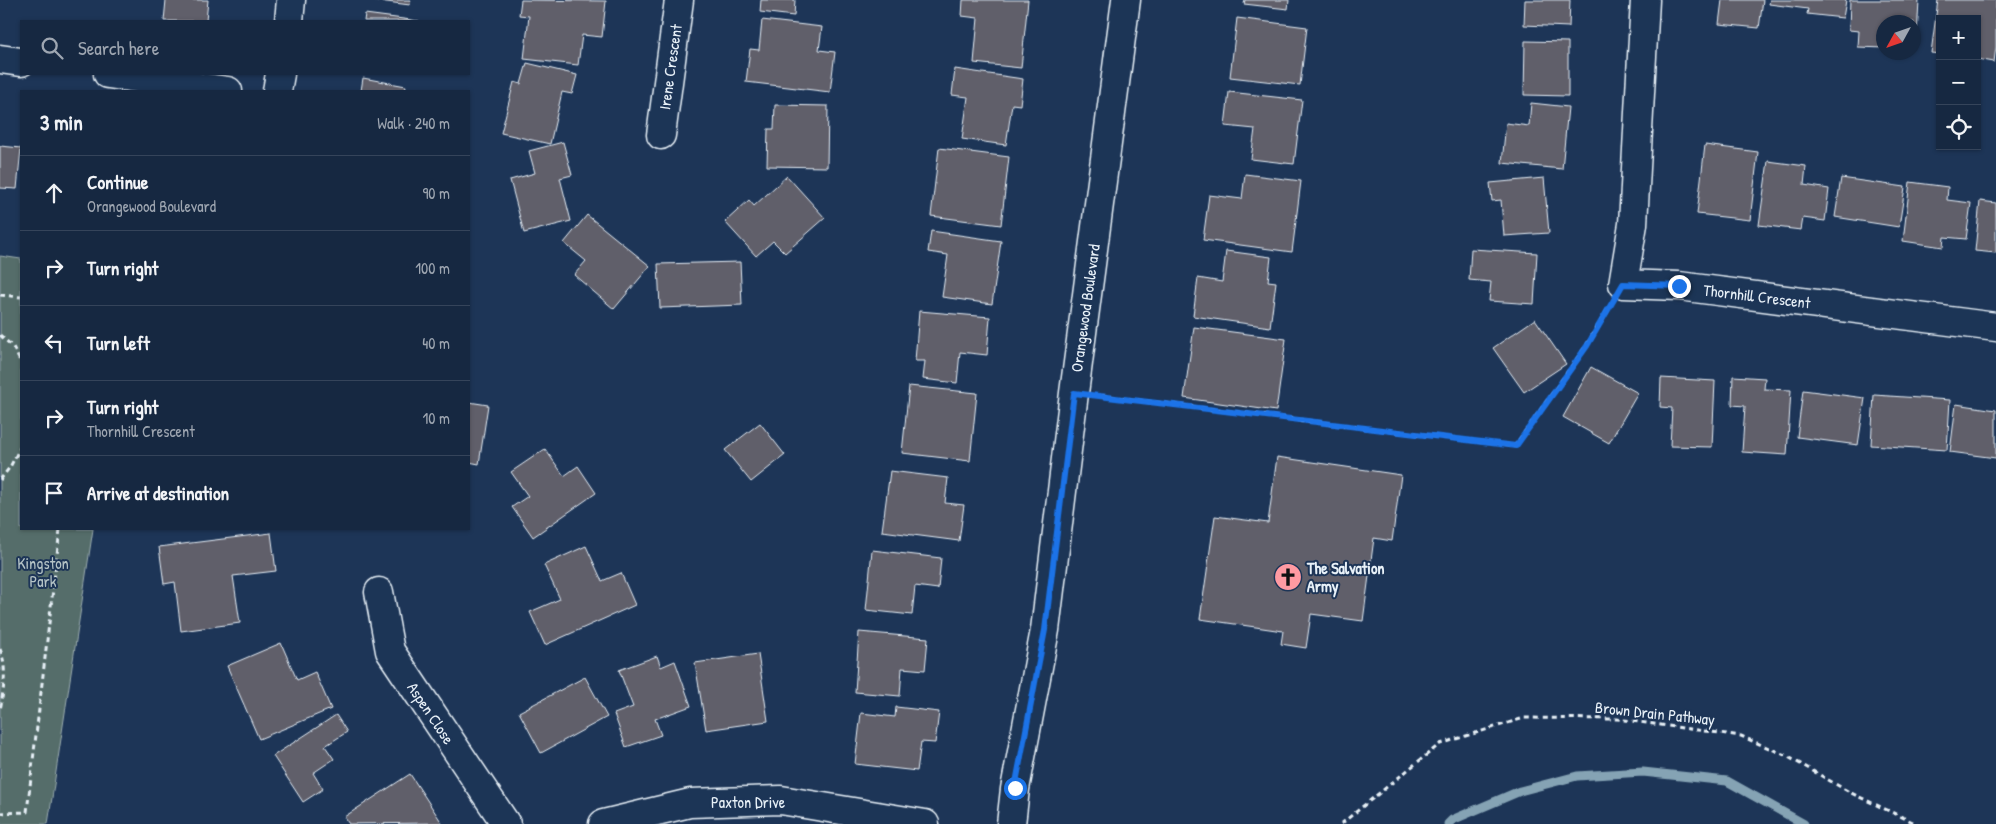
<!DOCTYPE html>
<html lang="en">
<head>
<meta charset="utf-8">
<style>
	:root { --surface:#162841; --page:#1f3048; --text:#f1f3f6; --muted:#9ea6b1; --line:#35445a }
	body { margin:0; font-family:"Patrick Hand",sans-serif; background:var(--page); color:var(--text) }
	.controls { position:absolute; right:15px; top:15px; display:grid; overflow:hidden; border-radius:0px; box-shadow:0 1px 4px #0004 }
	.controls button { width:45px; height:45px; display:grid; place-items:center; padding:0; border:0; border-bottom:1px solid var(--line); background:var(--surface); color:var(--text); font:25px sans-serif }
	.compass { position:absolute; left:1876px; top:15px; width:45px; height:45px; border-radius:50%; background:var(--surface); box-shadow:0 1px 4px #0004; rotate:230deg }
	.stop { position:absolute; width:15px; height:15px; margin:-11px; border:4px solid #1a73e8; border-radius:50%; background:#fff }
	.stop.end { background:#1a73e8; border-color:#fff; box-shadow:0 1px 5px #0008 }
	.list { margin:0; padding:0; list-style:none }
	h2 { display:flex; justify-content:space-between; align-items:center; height:65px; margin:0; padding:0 20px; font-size:21px }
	h2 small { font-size:16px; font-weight:400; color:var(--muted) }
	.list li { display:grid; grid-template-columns:32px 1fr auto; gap:15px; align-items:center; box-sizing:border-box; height:75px; padding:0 20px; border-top:1px solid var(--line) }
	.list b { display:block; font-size:19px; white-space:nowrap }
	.list p { margin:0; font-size:16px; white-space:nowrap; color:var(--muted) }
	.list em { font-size:16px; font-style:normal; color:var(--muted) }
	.icon { flex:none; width:28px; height:28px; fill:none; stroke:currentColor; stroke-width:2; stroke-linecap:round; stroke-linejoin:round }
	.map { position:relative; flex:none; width:1996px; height:824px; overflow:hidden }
	.search { position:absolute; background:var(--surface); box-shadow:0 1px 4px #0004; left:20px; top:20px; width:450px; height:55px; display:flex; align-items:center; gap:12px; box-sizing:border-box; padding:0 18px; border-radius:0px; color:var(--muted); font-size:19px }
	.panel { position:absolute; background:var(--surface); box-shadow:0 1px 4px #0004; left:20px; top:90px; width:450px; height:440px; border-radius:0px }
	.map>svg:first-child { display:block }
	.green { fill:#556d6a; stroke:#9eafb1 }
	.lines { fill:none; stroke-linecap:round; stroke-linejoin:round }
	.stream { stroke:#85a3b4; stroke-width:9 }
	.building { fill:#605e6b; stroke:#e8f1f8 }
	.minor-casing { stroke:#e8f1f8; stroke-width:31 }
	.path { stroke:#e8f1f8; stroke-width:3; stroke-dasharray:5 4; stroke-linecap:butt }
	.minor { stroke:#1d3557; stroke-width:28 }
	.route { stroke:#1a73e8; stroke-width:6 }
	.labels { text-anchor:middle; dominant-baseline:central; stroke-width:4; stroke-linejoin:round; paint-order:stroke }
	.street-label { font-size:16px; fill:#e8f1f8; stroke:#1d3557 }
	.park-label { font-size:16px; fill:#b5c3c6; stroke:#1d3557 }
	.poi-label { font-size:16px; font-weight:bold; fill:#e8f1f8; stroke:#1d3557; text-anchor:start }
</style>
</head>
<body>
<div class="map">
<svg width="1996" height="824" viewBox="0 0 1996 824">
	<rect width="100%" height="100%" fill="#1d3557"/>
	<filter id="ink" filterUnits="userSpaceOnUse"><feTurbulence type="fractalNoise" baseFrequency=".02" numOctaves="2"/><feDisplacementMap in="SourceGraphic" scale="10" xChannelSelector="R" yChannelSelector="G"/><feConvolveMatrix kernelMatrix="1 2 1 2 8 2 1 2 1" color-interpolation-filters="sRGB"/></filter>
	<g filter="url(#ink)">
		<path class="green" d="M0 256 21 259V529H93L48 824H0Z"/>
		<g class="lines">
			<path class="stream" d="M1448 824 1452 820 1520 791 1577 776 1643 772 1727 781 1804 824"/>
		</g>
		<g class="building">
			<path d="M166 0H208L206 21H164Z"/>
			<path d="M371 0H411L410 5Z"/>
			<path d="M521 0 606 1 602 37 582 35 578 65 524 59 529 16 519 15Z"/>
			<path d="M761 0H795L794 16 760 12Z"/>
			<path d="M963 0H1028L1021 68 974 63 978 18 962 16Z"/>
			<path d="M1245 0H1289L1288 9 1244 4Z"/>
			<path d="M1525 0H1570L1569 27 1524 25Z"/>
			<path d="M1722 0H1763L1759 28 1719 24Z"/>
			<path d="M1770 0H1846L1843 18 1807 14 1808 9 1769 4Z"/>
			<path d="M1850 0H1919L1917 36H1914V22H1884V48L1858 47 1859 31 1849 30Z"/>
			<path d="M1938 0H1996V47L1994 62 1977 59V19H1940V54L1931 53Z"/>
			<path d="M365 14 419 21H364Z"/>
			<path d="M1237 18 1307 27 1300 85 1230 77Z"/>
			<path d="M762 20 822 27 819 50 835 52 830 92 746 82 750 49 759 50Z"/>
			<path d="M1525 41 1568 42V96L1524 95Z"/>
			<path d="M527 63 577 75 572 94 562 92 550 144 501 133 514 82 521 84Z"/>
			<path d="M955 69 1023 79 1020 105 1012 104 1006 145 962 139 968 97 952 95Z"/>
			<path d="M363 78 406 86 405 91H361Z"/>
			<path d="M1229 92 1302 100 1294 164 1251 159 1255 129 1225 126Z"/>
			<path d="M1531 103 1568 107 1562 169 1502 163 1506 123 1529 126Z"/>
			<path d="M775 105 828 106 827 167 767 166 768 129H774Z"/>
			<path d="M563 142 572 175 560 178 571 221 524 233 510 180 535 173 529 151Z"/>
			<path d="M1705 145 1758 152 1750 220 1697 214Z"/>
			<path d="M0 146 21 148 17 189 0 188Z"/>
			<path d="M939 148 1009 157 1001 225 931 216Z"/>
			<path d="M1768 161 1806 166 1804 185 1829 189 1825 221 1803 218 1801 230 1759 225Z"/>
			<path d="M1245 174 1301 181 1292 252 1203 240 1209 195 1242 199Z"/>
			<path d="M787 176 825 218 785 253 773 241 756 256 725 222 749 200 754 206Z"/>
			<path d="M1544 178 1549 233 1504 236 1501 200 1492 201 1490 183Z"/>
			<path d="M1841 178 1905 187 1899 227 1835 217Z"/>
			<path d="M1910 182 1948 187 1947 200 1971 203 1966 239 1944 237 1943 247 1903 241Z"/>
			<path d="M1980 201 1996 203V253L1975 251Z"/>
			<path d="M587 215 650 266 614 309 574 275 586 261 564 243Z"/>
			<path d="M931 231 1001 241 992 304 942 297 948 255 928 252Z"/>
			<path d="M1471 249 1537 253 1534 304 1489 301 1491 282 1469 280Z"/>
			<path d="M1226 251 1271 257 1268 281 1276 282 1270 327 1193 316 1198 278 1222 282Z"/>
			<path d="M740 262 742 305 660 308 658 264Z"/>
			<path d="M919 311 990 317 987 355 960 352 957 383 923 379 925 361H915Z"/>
			<path d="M1535 319 1566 364 1524 392 1493 348Z"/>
			<path d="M1194 327 1286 339 1276 411 1184 398Z"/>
			<path d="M1591 367 1638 393 1609 443 1563 417Z"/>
			<path d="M1733 376 1765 378 1764 389 1791 390 1787 455 1742 452 1745 406 1732 405Z"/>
			<path d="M1661 378 1715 381 1712 447 1670 446 1672 408 1660 407Z"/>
			<path d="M909 386 977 393 970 461 902 453Z"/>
			<path d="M1803 390 1865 398 1858 445 1797 437Z"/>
			<path d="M1874 395 1950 400 1947 450 1871 445Z"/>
			<path d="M469 402 488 405 479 464 469 462Z"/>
			<path d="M1956 404 1996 410V458L1950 452Z"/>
			<path d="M760 423 785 455 751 482 725 450Z"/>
			<path d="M545 449 564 476 578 466 596 493 533 537 512 507 528 496 511 472Z"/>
			<path d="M1277 457 1401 475 1392 541 1374 538 1363 621 1311 614 1306 648 1281 644 1283 631 1200 619 1215 516 1268 523Z"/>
			<path d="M890 471 948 478 945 503 964 505 959 541 882 531Z"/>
			<path d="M271 533 276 571 233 576 240 623 181 631 175 582 164 584 159 547Z"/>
			<path d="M586 546 602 581 621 573 635 605 545 645 530 612 560 599 544 565Z"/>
			<path d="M872 550 941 558 938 589 915 586 912 615 866 610Z"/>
			<path d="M859 632 928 638 925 670 902 668 900 696 855 692Z"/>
			<path d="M281 643 297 680 315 672 331 709 259 739 227 666Z"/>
			<path d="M758 654 768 721 706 730 695 663Z"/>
			<path d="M657 656 661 667 675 661 691 706 655 719 661 735 626 747 614 714 633 707 619 670Z"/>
			<path d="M585 677 607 717 541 753 519 712Z"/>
			<path d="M896 707 939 712 935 743 921 742 917 771 855 764 861 713 895 717Z"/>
			<path d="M336 715 347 732 325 746 334 759 313 773 323 789 303 802 273 756Z"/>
			<path d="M410 774 442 823 349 824 344 817Z"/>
		</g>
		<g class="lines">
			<g class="minor-casing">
				<g id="minor">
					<path d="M1645 0 1633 224 1623 284 1679 286 1996 327"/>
					<path d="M289 21 291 0"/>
					<path d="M0 59 21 62"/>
					<path d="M108 74 228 91"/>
					<path d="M277 91 280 74"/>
					<path d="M661 135 679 0"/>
					<path d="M379 592 390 651 506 824"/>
					<path d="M603 824 690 803 781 800 925 824"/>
					<path d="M1011 824 1015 789 1045 630 1074 393 1126 0"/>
				</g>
			</g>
			<g class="path">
				<path d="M0 295 21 297"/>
				<path d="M0 335 13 347 21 363"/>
				<path d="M1102 396 1515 446 1587 345 1609 308"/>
				<path d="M0 480 10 467 21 446"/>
				<path d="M0 649C8 669 3 691 0 711"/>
				<path d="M0 813 27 812 60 529"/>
				<path d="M1341 824 1440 744 1524 718 1617 719 1741 736 1785 755 1851 793 1917 824"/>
			</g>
			<use href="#minor" class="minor"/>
		</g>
	</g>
	<g class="lines" filter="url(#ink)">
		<path class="route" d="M1015 788 1045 630 1074 393 1516 446 1587 346 1623 284 1679 286"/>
	</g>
	<defs>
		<g id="church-disc" transform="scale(1.4375)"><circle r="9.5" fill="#ff9aa2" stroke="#1d3557"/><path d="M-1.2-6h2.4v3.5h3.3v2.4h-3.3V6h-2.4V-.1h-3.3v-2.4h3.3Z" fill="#111"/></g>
	</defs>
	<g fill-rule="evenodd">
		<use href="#church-disc" x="1288" y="577"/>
	</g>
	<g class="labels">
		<g class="street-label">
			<text transform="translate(670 67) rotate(-82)">Irene Crescent</text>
			<text transform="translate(1757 296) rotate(7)">Thornhill Crescent</text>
			<text transform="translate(1085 308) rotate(-82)">Orangewood Boulevard</text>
			<text transform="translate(431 713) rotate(56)">Aspen Close</text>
			<text transform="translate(1655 713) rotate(6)">Brown Drain Pathway</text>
			<text x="748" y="802">Paxton Drive</text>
		</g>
		<g class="park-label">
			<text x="43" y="563">Kingston<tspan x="43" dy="18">Park</tspan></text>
		</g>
		<g class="poi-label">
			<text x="1307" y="568">The Salvation<tspan x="1307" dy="18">Army</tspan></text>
		</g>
	</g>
</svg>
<div class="controls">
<button>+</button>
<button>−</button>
<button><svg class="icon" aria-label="locate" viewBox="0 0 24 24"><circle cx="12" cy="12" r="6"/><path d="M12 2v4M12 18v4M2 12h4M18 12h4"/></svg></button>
</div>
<svg class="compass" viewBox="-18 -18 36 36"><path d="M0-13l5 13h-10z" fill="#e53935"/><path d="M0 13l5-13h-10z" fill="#9ea6b1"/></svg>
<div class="stop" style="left:1015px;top:788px"></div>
<div class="stop end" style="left:1679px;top:286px"></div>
<div class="search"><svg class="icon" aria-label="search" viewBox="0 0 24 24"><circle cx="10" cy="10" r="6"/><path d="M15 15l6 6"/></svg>Search here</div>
<section class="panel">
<h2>3 min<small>Walk · 240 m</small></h2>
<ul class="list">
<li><svg class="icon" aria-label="ahead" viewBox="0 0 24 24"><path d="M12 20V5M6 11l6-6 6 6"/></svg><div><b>Continue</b><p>Orangewood Boulevard</p></div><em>90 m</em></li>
<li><svg class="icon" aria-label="right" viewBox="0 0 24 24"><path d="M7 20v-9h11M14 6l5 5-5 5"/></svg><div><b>Turn right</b></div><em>100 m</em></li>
<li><svg class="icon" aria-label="left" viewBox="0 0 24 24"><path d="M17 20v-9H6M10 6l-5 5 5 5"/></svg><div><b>Turn left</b></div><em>40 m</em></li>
<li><svg class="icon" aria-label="right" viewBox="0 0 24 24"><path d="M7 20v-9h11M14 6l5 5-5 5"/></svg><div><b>Turn right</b><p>Thornhill Crescent</p></div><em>10 m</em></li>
<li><svg class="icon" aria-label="arrive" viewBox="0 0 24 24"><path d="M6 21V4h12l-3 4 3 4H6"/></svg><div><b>Arrive at destination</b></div></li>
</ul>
</section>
</div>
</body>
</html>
